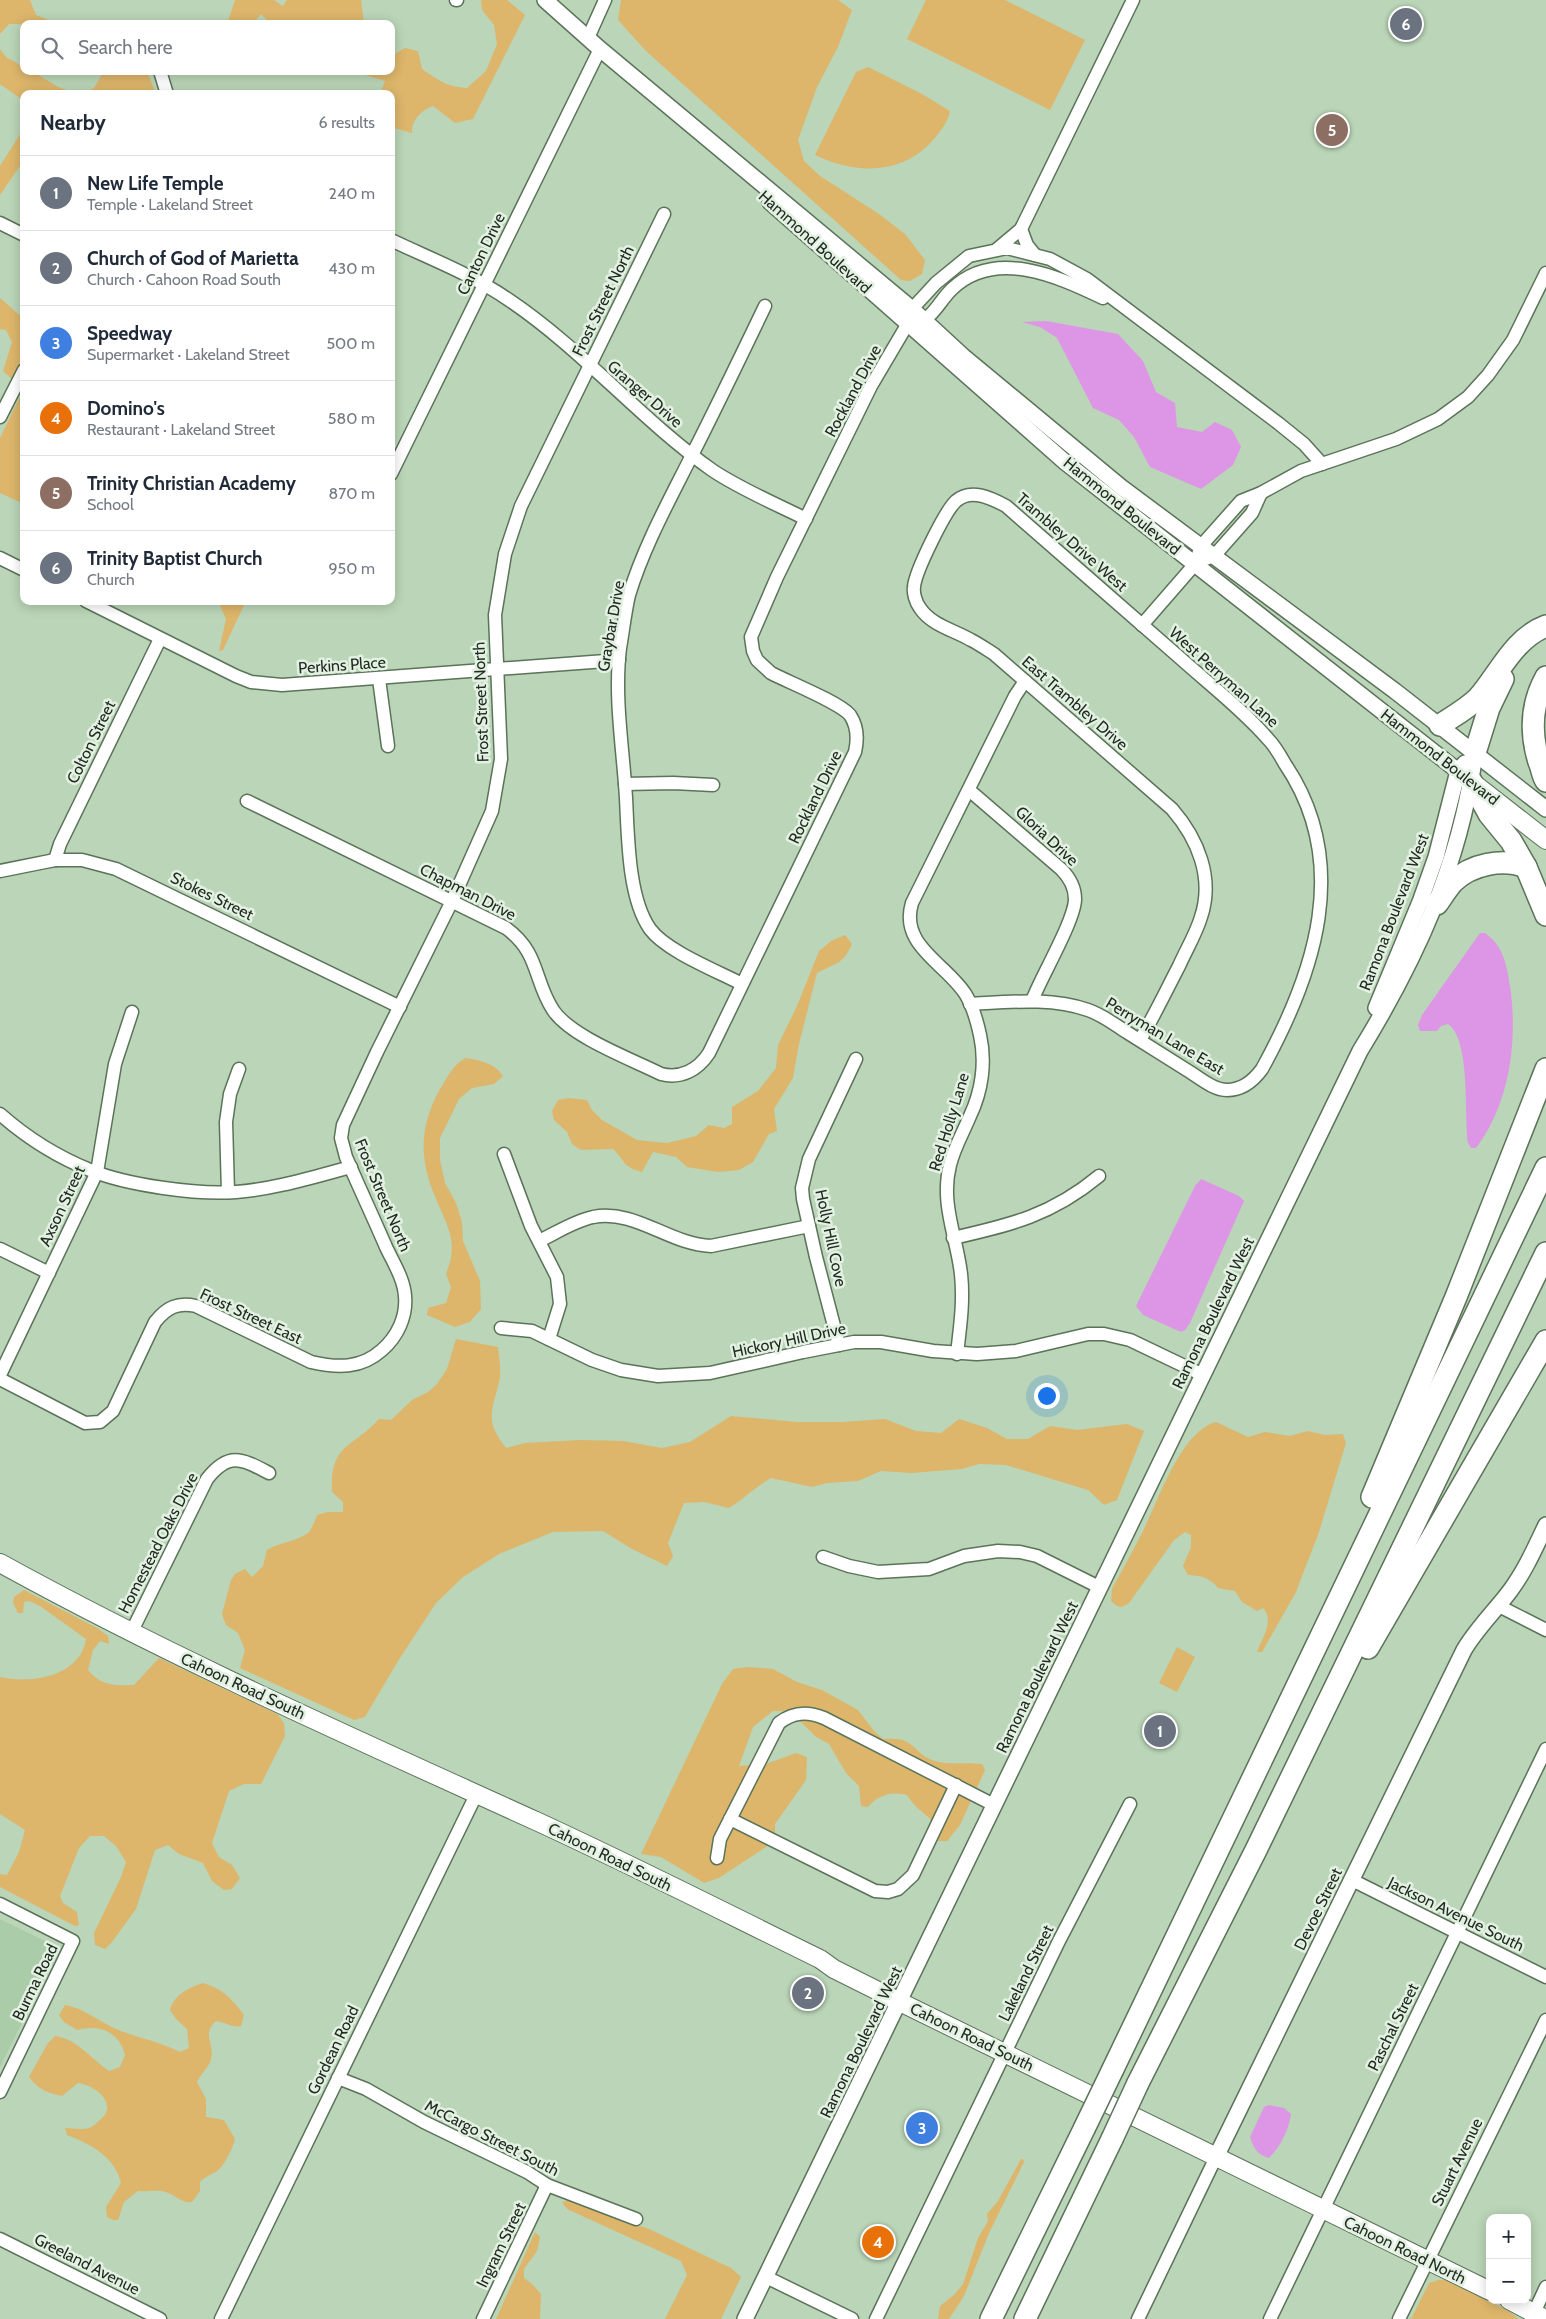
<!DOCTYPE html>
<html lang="en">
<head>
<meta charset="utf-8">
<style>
	:root { --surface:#fff; --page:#f6f6f7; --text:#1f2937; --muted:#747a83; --line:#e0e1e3; --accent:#9b3da7 }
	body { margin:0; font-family:Cabin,sans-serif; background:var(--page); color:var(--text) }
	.controls { position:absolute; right:15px; bottom:15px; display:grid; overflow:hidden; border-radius:10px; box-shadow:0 2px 12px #0003 }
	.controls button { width:45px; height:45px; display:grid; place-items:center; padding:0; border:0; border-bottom:1px solid var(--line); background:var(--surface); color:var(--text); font:25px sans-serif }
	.you { position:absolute; left:1046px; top:1395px; width:18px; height:18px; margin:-12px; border:4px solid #fff; border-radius:50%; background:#1a73e8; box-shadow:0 0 0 8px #1a73e833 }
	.badge { display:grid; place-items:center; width:32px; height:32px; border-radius:50%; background:var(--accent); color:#fff; font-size:16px; font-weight:700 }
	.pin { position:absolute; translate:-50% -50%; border:2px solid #fff; box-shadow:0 1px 5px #0006 }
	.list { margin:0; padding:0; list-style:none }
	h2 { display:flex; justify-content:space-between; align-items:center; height:65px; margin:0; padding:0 20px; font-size:21px }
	h2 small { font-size:16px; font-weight:400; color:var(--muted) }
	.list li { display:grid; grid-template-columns:32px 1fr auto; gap:15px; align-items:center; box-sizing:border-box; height:75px; padding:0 20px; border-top:1px solid var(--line) }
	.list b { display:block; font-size:19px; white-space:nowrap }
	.list p { margin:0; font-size:16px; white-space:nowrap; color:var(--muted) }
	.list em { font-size:16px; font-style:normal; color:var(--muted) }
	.icon { flex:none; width:28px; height:28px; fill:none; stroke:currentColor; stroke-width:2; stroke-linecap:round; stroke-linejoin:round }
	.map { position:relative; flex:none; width:1546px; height:2319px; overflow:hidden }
	.search { position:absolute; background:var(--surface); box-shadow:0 2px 12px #0003; left:20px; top:20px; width:375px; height:55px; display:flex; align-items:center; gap:12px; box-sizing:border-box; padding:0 18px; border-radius:10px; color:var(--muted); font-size:19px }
	.panel { position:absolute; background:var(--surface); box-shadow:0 2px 12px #0003; left:20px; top:90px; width:375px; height:515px; border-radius:10px }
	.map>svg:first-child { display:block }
	.built { fill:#abcca8 }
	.green { fill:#ddb66b }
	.water { fill:#dd96e6 }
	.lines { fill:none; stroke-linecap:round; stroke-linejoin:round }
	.minor-casing { stroke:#5b7359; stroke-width:15 }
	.tertiary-casing { stroke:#5b7359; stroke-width:18 }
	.secondary-casing { stroke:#5b7359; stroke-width:20 }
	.motorway-casing { stroke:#5b7359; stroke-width:24 }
	.minor { stroke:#fff; stroke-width:12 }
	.tertiary { stroke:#fff; stroke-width:15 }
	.secondary { stroke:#fff; stroke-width:18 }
	.motorway { stroke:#fff; stroke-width:21 }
	.motorway-bridge-casing { stroke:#5b7359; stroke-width:24; stroke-linecap:butt }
	.motorway-bridge { stroke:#fff; stroke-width:21 }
	.labels { text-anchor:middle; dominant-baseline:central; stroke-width:5; stroke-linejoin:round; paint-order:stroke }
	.street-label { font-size:16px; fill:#212c20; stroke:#e3f1e2 }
</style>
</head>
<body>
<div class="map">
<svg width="1546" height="2319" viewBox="0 0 1546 2319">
	<rect width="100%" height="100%" fill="#bad5b7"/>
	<path class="built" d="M0 1919 59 1948 0 2067Z"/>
	<g class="green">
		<path d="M0 0H30L36 15 58 24H24V27L20 24H9L0 34Z"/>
		<path d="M235 0H274L283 6 287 0H361L364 24H271L261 14 253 24H227Z"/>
		<path d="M481 0H507L525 15 473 119 455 123 433 106C422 110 411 120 412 133L391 127V94H380L385 81 353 71H391V56L405 48 418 51 422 69C438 80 447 87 467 88L486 71 497 44 494 25 482 10Z"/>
		<path d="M621 0H838L852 10 838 47 817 87 798 140 804 161 820 176 879 214 905 234 925 260 922 274 910 281 901 280 646 51 618 20Z"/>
		<path d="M926 0H1005L1085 40 1050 110 907 39Z"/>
		<path d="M0 49 6 57 24 67V71H32L58 87 79 94H24V101L0 84Z"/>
		<path d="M868 67 922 94 950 111C948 122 940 132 933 140 902 176 854 174 815 155L856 72Z"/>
		<path d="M104 71H147L156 94H79L94 88Z"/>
		<path d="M24 128V160L0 195V166Z"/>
		<path d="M0 298 24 319V360L12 379 3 371 12 342 6 330 0 329Z"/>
		<path d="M24 388V504L0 493V438Z"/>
		<path d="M218 601H246L223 650 219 651 226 619Z"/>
		<path d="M845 935 852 944C843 965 835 963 817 973L799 1044 793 1078 774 1109 777 1131 769 1134 753 1162 739 1170 718 1172 687 1167 676 1157 653 1152 642 1172C622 1167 625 1160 613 1149L581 1150 572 1144 567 1132 554 1120 552 1111 558 1100 569 1098 587 1100 592 1110 602 1120 637 1140 667 1143 696 1136 709 1125 724 1128 732 1124V1107L758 1091 776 1068 778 1045 797 1006 819 951 831 941Z"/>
		<path d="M465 1058C479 1060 495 1063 503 1076L494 1084 472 1088 459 1099 440 1138V1160L445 1183 456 1203 462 1222 463 1241 480 1281 481 1309 470 1322 455 1327 427 1315 428 1308 446 1303 451 1287 446 1274C460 1240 446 1225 434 1194 419 1157 420 1126 439 1091 447 1078 452 1066 465 1058Z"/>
		<path d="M456 1339 498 1347C499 1357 501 1368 500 1378 493 1410 483 1419 506 1448L525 1443 581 1440 623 1441 662 1448 690 1442 731 1416 797 1422H842L885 1419 916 1431 941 1433 959 1419 987 1428 1007 1439H1028L1050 1426 1077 1430 1127 1424 1144 1431 1117 1500 1104 1505 1088 1490 1006 1465 979 1464 962 1469 911 1473 881 1471 858 1481 827 1483 812 1487 771 1478C755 1487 744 1499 729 1508L704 1502 684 1503 668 1543 673 1556 667 1566 632 1549 603 1531 553 1532 499 1554 463 1577 436 1603 398 1661 365 1717 354 1720 240 1668 245 1650 238 1633 226 1625 222 1614 231 1580 235 1574 245 1569 252 1577 263 1566 267 1550C280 1542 296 1542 308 1533 312 1529 315 1520 317 1515L328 1512H343V1502L332 1492C330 1443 352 1449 379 1419L391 1420 412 1400 428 1392 437 1384 447 1369Z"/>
		<path d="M1216 1422 1248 1437 1265 1432 1290 1436 1308 1431 1325 1435 1343 1434 1346 1443 1319 1532 1296 1592 1262 1652H1257C1262 1638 1275 1621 1263 1608L1257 1611 1242 1602 1235 1591 1218 1588C1210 1578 1200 1575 1188 1575L1183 1566 1191 1547V1535L1185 1532 1174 1540 1129 1603 1122 1607 1117 1606 1111 1601 1112 1589C1122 1570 1133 1551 1143 1531 1159 1500 1180 1432 1216 1422Z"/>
		<path d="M24 1590 97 1628 108 1636 109 1644 100 1641 93 1650 88 1670C101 1686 115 1686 134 1685L159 1658 277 1714 284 1723 285 1736 261 1784H244L229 1791 212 1843 219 1857 232 1865 240 1878 232 1889 224 1890 212 1881 203 1863 179 1854 168 1845 155 1850 136 1909 112 1942 105 1949 95 1945 94 1933 121 1877 126 1862 116 1846 104 1836H90L79 1848 60 1896 63 1903 77 1912 79 1925 75 1926 0 1887V1874L7 1875 19 1852 25 1830 0 1814V1677C31 1684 80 1677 86 1639L40 1606 29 1601 24 1602 23 1613H18L13 1603 14 1597Z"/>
		<path d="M1177 1647 1195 1657 1177 1692 1159 1683Z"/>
		<path d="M748 1667 773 1669 797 1682 822 1690 858 1710 874 1731 883 1739C917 1736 910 1752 935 1761 947 1765 968 1762 982 1764L985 1770 960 1825 947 1841H938L941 1829C928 1815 917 1811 907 1795 891 1791 878 1795 868 1807L861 1806 859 1786 846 1773 829 1744 816 1737 800 1721 784 1711H773L753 1727 739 1766 766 1764 796 1753 807 1757 806 1780 775 1824V1841L719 1878 704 1883 661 1857 641 1854 722 1684 733 1669Z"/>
		<path d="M203 1983C223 1989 232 1999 244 2015L241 2026C233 2028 225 2022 216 2021 200 2035 217 2045 210 2062 207 2069 200 2075 197 2082L206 2099V2117L224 2120 235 2139C233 2148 224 2166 217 2171 210 2175 206 2176 200 2182V2191L192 2202C182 2204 176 2195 166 2192 156 2189 148 2192 138 2191L124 2202 118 2220H113L107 2217 106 2207 121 2183C115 2157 91 2144 67 2135L65 2128C72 2128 83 2130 89 2128 93 2127 96 2123 99 2121 120 2105 96 2085 78 2083L62 2096C47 2093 38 2089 29 2077L48 2043 55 2036C79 2040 90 2058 109 2071L120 2067 125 2055C119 2031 99 2024 77 2030L64 2022 59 2015 65 2005C83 2008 97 2020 114 2028 136 2038 159 2041 180 2052L189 2048 187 2029 177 2020 170 2010C175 1994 188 1988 203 1983Z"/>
		<path d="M1021 2159H1023L1024 2162 989 2233 964 2296 949 2319H938L940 2306 954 2295 963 2284 978 2238 988 2221 987 2214 998 2201Z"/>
		<path d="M569 2200 649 2229 731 2268 741 2277 721 2319H665L687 2275 681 2261 567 2209 562 2202Z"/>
		<path d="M535 2232 540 2237 537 2251 524 2269V2278L532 2284 541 2294 540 2319H496Z"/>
		<path d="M1438 2280H1445L1507 2310 1519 2319H1411L1429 2283Z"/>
	</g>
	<g class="water">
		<path d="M1046 321 1118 334 1143 361 1156 392 1175 403 1177 427 1202 432 1215 422 1232 430 1241 447 1233 465 1201 489 1150 467 1134 437 1119 420 1093 408 1057 338 1040 327 1022 322Z"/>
		<path d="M1480 933H1485C1504 947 1506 963 1510 986 1518 1040 1510 1103 1476 1148H1471L1468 1143C1464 1115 1471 1040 1448 1024L1441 1026 1437 1031H1420L1418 1025 1422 1015Z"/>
		<path d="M1201 1179 1239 1196 1244 1201 1190 1323 1185 1330 1181 1332 1143 1315 1136 1306 1195 1186Z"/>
		<path d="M1269 2105 1284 2108 1291 2114C1289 2130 1280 2147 1269 2158 1256 2154 1254 2148 1250 2137L1264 2107Z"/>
	</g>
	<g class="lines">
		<g class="minor-casing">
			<g id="minor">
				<path d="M456 0H457"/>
				<path d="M588 38 605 0"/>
				<path d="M160 71 167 94"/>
				<path d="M0 223 24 235"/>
				<path d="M1021 229 1027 245 1035 255"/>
				<path d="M391 240C431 259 473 275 509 300 582 349 640 419 712 470 740 489 776 504 806 519"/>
				<path d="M996 250 1021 229 1133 0"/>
				<path d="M917 322C933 319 940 300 952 289 995 248 1057 276 1103 298"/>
				<path d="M0 417 24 370"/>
				<path d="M391 474 600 49"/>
				<path d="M0 558 24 570"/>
				<path d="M1206 559 1214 556 1252 513 1261 493"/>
				<path d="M86 601 236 676 251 682 282 685 619 660"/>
				<path d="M1142 625 1195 564 1201 546 1241 501 1261 493 1301 471 1396 439 1438 419 1468 397 1488 375 1513 340 1546 273"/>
				<path d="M379 679 388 746"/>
				<path d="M625 784 673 783 713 785"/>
				<path d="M969 790 1061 869C1069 877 1075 887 1075 899 1075 920 1041 977 1032 1001"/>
				<path d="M247 801 506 928C540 953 533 979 553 1010 571 1037 631 1059 661 1074 681 1079 698 1070 709 1053L855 752C858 739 858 727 850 715 839 702 788 682 771 673L757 660 753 651 751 637 777 577 871 386 907 325 912 309 936 283 969 256 1007 248 1050 259 1087 279 1278 423 1304 444 1322 464"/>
				<path d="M55 860 60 844 160 639"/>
				<path d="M0 871 55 860H82L116 869 400 1007"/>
				<path d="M742 984C717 971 666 951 650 929 628 898 628 836 626 798 623 748 614 698 620 648 623 631 625 612 629 595 644 546 669 501 692 455 717 406 741 356 765 306"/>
				<path d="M970 1004C1009 1002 1051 997 1088 1010 1103 1015 1115 1025 1128 1033 1149 1046 1169 1059 1190 1072 1201 1079 1214 1090 1227 1090 1242 1090 1254 1080 1262 1069 1315 973 1352 863 1285 764 1280 755 1275 746 1268 739 1242 709 1209 684 1179 657 1122 607 1063 556 1006 506 991 498 971 488 956 501 945 511 915 572 914 587 913 593 916 603 920 608 931 625 954 630 971 640 979 644 986 649 994 654L1172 809C1198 839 1214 878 1201 917 1196 934 1186 950 1179 966 1166 991 1154 1016 1140 1040"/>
				<path d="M0 1114C26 1137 58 1157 90 1170 126 1185 197 1195 236 1192 275 1189 313 1177 351 1167"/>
				<path d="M504 1154 531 1226 557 1277 560 1304 549 1339"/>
				<path d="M228 1192 226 1122 230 1094 239 1069"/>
				<path d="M953 1238C1011 1225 1052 1215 1099 1176"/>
				<path d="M539 1241C556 1233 574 1221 593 1217 636 1209 668 1244 711 1246L809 1226"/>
				<path d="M0 1249 49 1273"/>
				<path d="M501 1328 532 1331 592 1360 621 1370 658 1376 710 1373 803 1352 854 1342H881L933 1351 977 1354 1016 1351 1088 1334H1104L1130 1340 1203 1375"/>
				<path d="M839 1345 816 1257 803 1199 802 1188 809 1159 856 1059"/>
				<path d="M957 1354C960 1327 964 1302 961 1274 957 1238 940 1203 950 1165 954 1148 963 1133 970 1116 982 1091 986 1062 980 1035 977 1021 973 1007 966 995 947 964 899 946 912 903L1015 696 1025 681"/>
				<path d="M0 1375 97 1172 115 1064 132 1012"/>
				<path d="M0 1379 85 1423 100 1422 113 1411 155 1322C167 1307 178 1302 196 1306L311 1362C337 1368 361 1369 382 1350 397 1337 407 1317 405 1296 404 1279 393 1262 386 1247 373 1217 359 1187 346 1157L341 1138 343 1125 377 1052 452 901 492 811 501 759 495 615 505 554 521 506 664 214"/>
				<path d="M823 1557 849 1566 878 1572 929 1569 964 1556 998 1551 1020 1552 1037 1556 1099 1587"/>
				<path d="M1497 1605 1546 1630"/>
				<path d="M131 1633 207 1479C229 1451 242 1459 269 1473"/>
				<path d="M730 1819 875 1891 888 1892 898 1889 913 1875 956 1785"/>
				<path d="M717 1858 720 1839 779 1723C793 1712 807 1711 824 1718L994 1805"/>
				<path d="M1352 1880 1546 1977"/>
				<path d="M0 1904 73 1941 0 2092"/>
				<path d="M338 2078 366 2089 424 2122 527 2172 547 2185 636 2219"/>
				<path d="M0 2239 160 2319"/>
				<path d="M766 2277 852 2319"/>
				<path d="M221 2319 476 1795"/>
				<path d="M483 2319 547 2185"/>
				<path d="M876 2319 1059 1941 1130 1804"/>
				<path d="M1138 2319 1216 2157"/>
				<path d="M1270 2319 1546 1749"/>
				<path d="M1399 2319 1546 2020"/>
				<path d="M1531 2319 1546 2287"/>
			</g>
		</g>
		<g class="tertiary-casing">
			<g id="tertiary">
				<path d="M545 0 600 49 912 309 964 357 1121 487 1395 691 1546 809"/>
				<path d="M770 202 1065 462 1458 771"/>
				<path d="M1376 1008 1420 902 1436 857 1458 771 1465 763"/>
				<path d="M1216 2157 1464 1650C1477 1628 1495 1611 1510 1591 1525 1571 1535 1548 1546 1525"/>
				<path d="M745 2319 1360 1051C1417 958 1461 862 1475 753"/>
			</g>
		</g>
		<g class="secondary-casing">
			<g id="secondary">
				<path d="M1458 771 1546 840"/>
				<path d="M0 1563C174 1659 356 1739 536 1821 632 1865 726 1913 820 1959L834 1969 900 2002 1490 2291"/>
				<path d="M1509 2300 1545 2319"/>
			</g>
		</g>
		<g class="motorway-casing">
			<g id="motorway">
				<path d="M1546 677C1531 704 1530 733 1539 762 1542 768 1542 775 1546 781"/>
				<path d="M1440 725C1452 717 1467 709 1478 698 1499 674 1514 638 1546 626"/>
				<path d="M1475 753 1489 708 1503 679"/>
				<path d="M1471 781 1489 814 1511 841 1526 867 1546 915"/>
				<path d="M1437 904C1442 897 1447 889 1453 882 1471 864 1503 858 1526 867"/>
				<path d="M1372 1497 1456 1297 1546 1069"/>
				<path d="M1368 1648 1546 1341"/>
				<path d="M1113 2069 1546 1168"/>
				<path d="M1138 2083 1256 1850 1546 1253"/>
				<path d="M991 2319 1084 2129"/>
				<path d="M1025 2319 1112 2139"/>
			</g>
		</g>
		<use href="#minor" class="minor"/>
		<use href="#tertiary" class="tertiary"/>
		<use href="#secondary" class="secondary"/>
		<use href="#motorway" class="motorway"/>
		<g class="motorway-bridge-casing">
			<g id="motorway-bridge">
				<path d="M1084 2129 1113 2069"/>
				<path d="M1112 2139 1138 2083"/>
			</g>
		</g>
		<use href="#motorway-bridge" class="motorway-bridge"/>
	</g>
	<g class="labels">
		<g class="street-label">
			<text transform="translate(815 242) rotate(42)">Hammond Boulevard</text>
			<text transform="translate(481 254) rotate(-64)">Canton Drive</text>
			<text transform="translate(603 301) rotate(-64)">Frost Street North</text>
			<text transform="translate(853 391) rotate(-62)">Rockland Drive</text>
			<text transform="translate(645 394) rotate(41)">Granger Drive</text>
			<text transform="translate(1122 506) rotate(39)">Hammond Boulevard</text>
			<text transform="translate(1072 542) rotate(41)">Trambley Drive West</text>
			<text transform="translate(611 626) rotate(-80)">Graybar Drive</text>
			<text transform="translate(342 665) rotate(-4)">Perkins Place</text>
			<text transform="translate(1224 677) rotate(42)">West Perryman Lane</text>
			<text transform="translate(481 702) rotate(-92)">Frost Street North</text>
			<text transform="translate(1075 703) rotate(41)">East Trambley Drive</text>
			<text transform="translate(91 742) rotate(-64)">Colton Street</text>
			<text transform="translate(1440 757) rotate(38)">Hammond Boulevard</text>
			<text transform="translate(815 797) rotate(-64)">Rockland Drive</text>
			<text transform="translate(1047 836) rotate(43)">Gloria Drive</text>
			<text transform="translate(468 892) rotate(27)">Chapman Drive</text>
			<text transform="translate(212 896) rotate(26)">Stokes Street</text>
			<text transform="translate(1394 912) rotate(-69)">Ramona Boulevard West</text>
			<text transform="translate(1165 1036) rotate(31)">Perryman Lane East</text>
			<text transform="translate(949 1122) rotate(-73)">Red Holly Lane</text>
			<text transform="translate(383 1195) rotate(67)">Frost Street North</text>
			<text transform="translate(62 1206) rotate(-65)">Axson Street</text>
			<text transform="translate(831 1238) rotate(78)">Holly Hill Cove</text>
			<text transform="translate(1213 1313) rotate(-64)">Ramona Boulevard West</text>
			<text transform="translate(251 1316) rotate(25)">Frost Street East</text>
			<text transform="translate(789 1340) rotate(-12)">Hickory Hill Drive</text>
			<text transform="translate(158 1543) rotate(-63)">Homestead Oaks Drive</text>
			<text transform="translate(1037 1677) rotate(-64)">Ramona Boulevard West</text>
			<text transform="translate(243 1686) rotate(25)">Cahoon Road South</text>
			<text transform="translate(610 1857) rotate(26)">Cahoon Road South</text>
			<text transform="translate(1318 1909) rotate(-64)">Devoe Street</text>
			<text transform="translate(1456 1914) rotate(26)">Jackson Avenue South</text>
			<text transform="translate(1026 1973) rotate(-64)">Lakeland Street</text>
			<text transform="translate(35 1982) rotate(-64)">Burma Road</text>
			<text transform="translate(1393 2027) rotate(-64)">Paschal Street</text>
			<text transform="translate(972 2037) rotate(26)">Cahoon Road South</text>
			<text transform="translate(861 2042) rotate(-64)">Ramona Boulevard West</text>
			<text transform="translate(333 2050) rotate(-64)">Gordean Road</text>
			<text transform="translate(492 2138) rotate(27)">McCargo Street South</text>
			<text transform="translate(1457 2162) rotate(-64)">Stuart Avenue</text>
			<text transform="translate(501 2245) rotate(-64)">Ingram Street</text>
			<text transform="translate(1405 2250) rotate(26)">Cahoon Road North</text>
			<text transform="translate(87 2264) rotate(27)">Greeland Avenue</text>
		</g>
	</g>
</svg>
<div class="controls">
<button>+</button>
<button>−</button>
</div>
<div class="you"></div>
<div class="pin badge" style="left:1160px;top:1731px;background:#6b7280">1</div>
<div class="pin badge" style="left:808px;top:1993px;background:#6b7280">2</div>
<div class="pin badge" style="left:922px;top:2128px;background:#3f7fe0">3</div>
<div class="pin badge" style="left:878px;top:2242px;background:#e8710a">4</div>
<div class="pin badge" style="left:1332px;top:130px;background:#8d6e63">5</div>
<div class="pin badge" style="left:1406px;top:24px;background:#6b7280">6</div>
<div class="search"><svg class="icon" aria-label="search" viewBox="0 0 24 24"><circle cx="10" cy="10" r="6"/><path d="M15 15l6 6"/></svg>Search here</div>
<section class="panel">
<h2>Nearby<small>6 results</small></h2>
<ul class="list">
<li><span class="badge" style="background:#6b7280">1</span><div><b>New Life Temple</b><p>Temple · Lakeland Street</p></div><em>240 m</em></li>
<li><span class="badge" style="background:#6b7280">2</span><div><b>Church of God of Marietta</b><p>Church · Cahoon Road South</p></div><em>430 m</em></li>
<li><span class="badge" style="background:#3f7fe0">3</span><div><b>Speedway</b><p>Supermarket · Lakeland Street</p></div><em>500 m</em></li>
<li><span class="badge" style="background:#e8710a">4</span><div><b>Domino's</b><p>Restaurant · Lakeland Street</p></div><em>580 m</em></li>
<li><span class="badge" style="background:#8d6e63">5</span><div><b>Trinity Christian Academy</b><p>School</p></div><em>870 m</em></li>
<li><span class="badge" style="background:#6b7280">6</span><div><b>Trinity Baptist Church</b><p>Church</p></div><em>950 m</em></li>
</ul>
</section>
</div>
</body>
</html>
